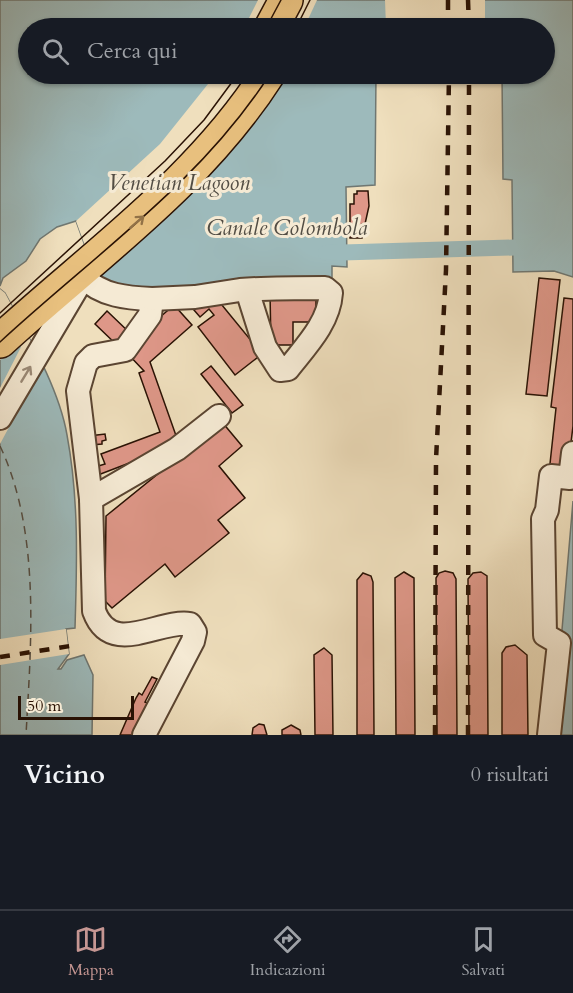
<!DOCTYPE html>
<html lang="it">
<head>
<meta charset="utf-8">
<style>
	:root { --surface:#171b24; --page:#20242c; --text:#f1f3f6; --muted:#9ea1a6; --line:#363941; --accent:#c59692 }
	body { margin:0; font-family:Cardo,serif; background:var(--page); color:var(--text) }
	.scale { position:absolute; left:18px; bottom:15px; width:116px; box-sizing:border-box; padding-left:6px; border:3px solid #2a1204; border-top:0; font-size:16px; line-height:21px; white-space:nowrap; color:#2a1204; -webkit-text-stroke:4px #f5ead4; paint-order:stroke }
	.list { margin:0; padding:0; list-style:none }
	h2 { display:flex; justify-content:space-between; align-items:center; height:78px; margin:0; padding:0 24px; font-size:26px }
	h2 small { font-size:20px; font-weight:400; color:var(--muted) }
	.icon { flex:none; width:33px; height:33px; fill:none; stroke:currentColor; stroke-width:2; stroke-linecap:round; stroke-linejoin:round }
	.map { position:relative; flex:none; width:573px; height:735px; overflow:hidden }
	.search { position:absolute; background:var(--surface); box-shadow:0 2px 4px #0004; left:18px; right:18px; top:18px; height:66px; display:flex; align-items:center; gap:15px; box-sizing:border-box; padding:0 21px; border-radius:33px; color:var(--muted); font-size:22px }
	.sheet { height:174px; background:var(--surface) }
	nav { display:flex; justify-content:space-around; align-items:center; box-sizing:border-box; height:84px; border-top:2px solid var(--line); background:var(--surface); font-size:16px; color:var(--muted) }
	nav a { display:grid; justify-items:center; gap:3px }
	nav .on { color:var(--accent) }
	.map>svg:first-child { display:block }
	.water { fill:#9dbabb; stroke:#6f7772; stroke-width:1.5 }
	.pier { fill:#efdfbd }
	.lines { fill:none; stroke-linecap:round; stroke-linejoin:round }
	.canal { stroke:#9dbabb; stroke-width:16 }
	.ferry { stroke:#524d44; stroke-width:1.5; stroke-dasharray:8 6; stroke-linecap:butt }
	.building { fill:#de9788; stroke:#2a1204; stroke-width:1.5 }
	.minor-casing { stroke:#5b4532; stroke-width:26 }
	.highway-casing { stroke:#2a1204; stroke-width:36 }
	.minor { stroke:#f5ead4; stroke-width:22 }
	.highway { stroke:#e8c07e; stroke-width:33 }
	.tram { stroke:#2a1204; stroke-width:1.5 }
	.rail { stroke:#2a1204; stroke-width:4.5; stroke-dasharray:10 10; stroke-linecap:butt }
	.oneway { stroke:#927247 }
	.oneway2 { stroke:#9a8976 }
	.labels { text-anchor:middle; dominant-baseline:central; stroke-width:6; stroke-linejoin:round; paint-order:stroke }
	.water-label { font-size:22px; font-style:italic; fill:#524d44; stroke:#f5ead4 }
</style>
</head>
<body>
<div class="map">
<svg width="573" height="735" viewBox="0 0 573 735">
	<rect width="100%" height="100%" fill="#efdfbd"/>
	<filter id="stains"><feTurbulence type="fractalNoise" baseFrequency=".00333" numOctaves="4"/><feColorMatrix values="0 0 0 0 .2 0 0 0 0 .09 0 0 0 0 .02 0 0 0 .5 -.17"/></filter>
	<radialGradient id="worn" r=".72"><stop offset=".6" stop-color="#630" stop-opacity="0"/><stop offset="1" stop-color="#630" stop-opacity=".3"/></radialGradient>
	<g class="water">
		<path d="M0 0H573V277L554 271 513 272 512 180 503 179 502 74H544V28H28V74H376L375 185 346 187 347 267 332 266V281L135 291 96 276 76 221 57 227 40 239 26 261 3 278 0 286Z"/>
		<path d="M0 289 5 293C28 336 59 388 67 435 79 499 77 563 75 628L66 629 69 654 58 669H61L67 660 84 655 93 675 92 735H0Z"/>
		<path d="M573 501V735H553Z"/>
	</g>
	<g class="pier">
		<path d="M258 0H317L304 28H244Z"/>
		<path d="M385 0H485V21L502 22V28H381L386 26Z"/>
		<path d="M216 74H278L96 276 76 221 160 144Z"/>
		<path d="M0 289 5 293 43 364 0 444V388L21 347 18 343 0 360Z"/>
		<path d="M66 629 69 654 0 665V639Z"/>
	</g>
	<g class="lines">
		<path class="canal" d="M326 253 530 247 533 245"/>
		<path class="ferry" d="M0 446C41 533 31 643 26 735"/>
	</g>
	<g class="building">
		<path d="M357 191H368L369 206 365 224H362V238H350V204H354V194H357Z"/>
		<path d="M539 278 560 280 547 396 526 394Z"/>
		<path d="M316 292V322H293V345H271L270 293Z"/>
		<path d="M564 298 573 299V426L567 475 549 473 556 408 551 407Z"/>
		<path d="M217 299 262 354 235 375 198 327 214 315 209 309 200 317 194 310 203 302Z"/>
		<path d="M174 305 192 325 150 362 179 444 98 475 95 467 105 464 101 454 160 432 139 373 144 371 127 353 144 331Z"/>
		<path d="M107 311 132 335 120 348 95 324Z"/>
		<path d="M211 366 243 405 232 413 201 374Z"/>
		<path d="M222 422 242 446 219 466 245 498 218 520 229 533 175 577 165 564 112 608 105 601 106 516Z"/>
		<path d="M105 434 106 440 102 441V444L91 445 89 436Z"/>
		<path d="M445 571 453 573 456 579 457 735H437L436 578 439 573Z"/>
		<path d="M404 572 414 578 415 735H396L395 578Z"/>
		<path d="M481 572 487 576 488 735H469L468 579 473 573Z"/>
		<path d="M363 573 371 576 373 582 374 735H357V580Z"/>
		<path d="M515 645 527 655 528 735H502V653L506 647Z"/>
		<path d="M324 648 332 655 333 735H315L314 655Z"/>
		<path d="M152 677 157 679 145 702 148 703 134 735H120L136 698 139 693 142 695Z"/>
		<path d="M259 724 264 725 267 735H252L253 728Z"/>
		<path d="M291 725 300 730 301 735H282V730Z"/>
	</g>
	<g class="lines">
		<g class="minor-casing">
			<g id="minor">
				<path d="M83 277C101 296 128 298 152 299L150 315 125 350 93 356 86 363 78 391 91 499 94 611C111 658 159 619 190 624L195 632 193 641 144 735"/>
				<path d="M152 299 195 297 240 290C268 288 296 288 325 288L331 293C329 323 306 346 288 369L280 370 265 347 247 290"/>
				<path d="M0 418 83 278"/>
				<path d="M91 499 177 449 219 416"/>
				<path d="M549 735 559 643 545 635 543 519 547 510 551 476 570 478 573 453"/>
			</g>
		</g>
		<g class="highway-casing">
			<g id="highway">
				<path d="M271 28 286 0"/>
				<path d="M0 341C94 255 199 182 268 74"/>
			</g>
		</g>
		<use href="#minor" class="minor"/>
		<use href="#highway" class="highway"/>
		<g class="tram">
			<path d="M266 28 281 0"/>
			<path d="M296 28 310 0"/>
			<path d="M0 313 165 161 204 120 238 74"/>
			<path d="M0 342C94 255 200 183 270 74"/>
		</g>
		<g class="rail">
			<path d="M448 0V28"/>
			<path d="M468 0 469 28"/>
			<path d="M0 657 70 646"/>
			<path d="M435 735 436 459 446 270 449 74"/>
			<path d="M468 735 469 74"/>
		</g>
	</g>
	<defs><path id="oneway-shaft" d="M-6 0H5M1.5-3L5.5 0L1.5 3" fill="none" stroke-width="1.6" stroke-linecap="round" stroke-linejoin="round" transform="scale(1.5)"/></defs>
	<use class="oneway" href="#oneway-shaft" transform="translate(137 222) rotate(-41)"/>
	<use class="oneway2" href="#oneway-shaft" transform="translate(26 374) rotate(-59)"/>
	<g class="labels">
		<g class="water-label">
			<text x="179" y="183">Venetian Lagoon</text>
			<text x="287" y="228">Canale Colombola</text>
		</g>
	</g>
	<rect width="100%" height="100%" filter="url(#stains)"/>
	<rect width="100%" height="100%" fill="url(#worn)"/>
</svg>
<div class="scale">50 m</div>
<div class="search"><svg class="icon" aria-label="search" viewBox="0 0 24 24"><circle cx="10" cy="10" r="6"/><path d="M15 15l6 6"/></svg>Cerca qui</div>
</div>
<section class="sheet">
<h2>Vicino<small>0 risultati</small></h2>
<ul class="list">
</ul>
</section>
<nav>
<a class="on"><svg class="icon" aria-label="map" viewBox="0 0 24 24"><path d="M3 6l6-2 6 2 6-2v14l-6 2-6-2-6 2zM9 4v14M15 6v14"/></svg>Mappa</a>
<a><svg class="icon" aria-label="directions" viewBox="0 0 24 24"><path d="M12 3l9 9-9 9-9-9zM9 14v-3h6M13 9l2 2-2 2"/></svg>Indicazioni</a>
<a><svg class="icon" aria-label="saved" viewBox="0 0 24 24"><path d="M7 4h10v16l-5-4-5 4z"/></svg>Salvati</a>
</nav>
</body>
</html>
